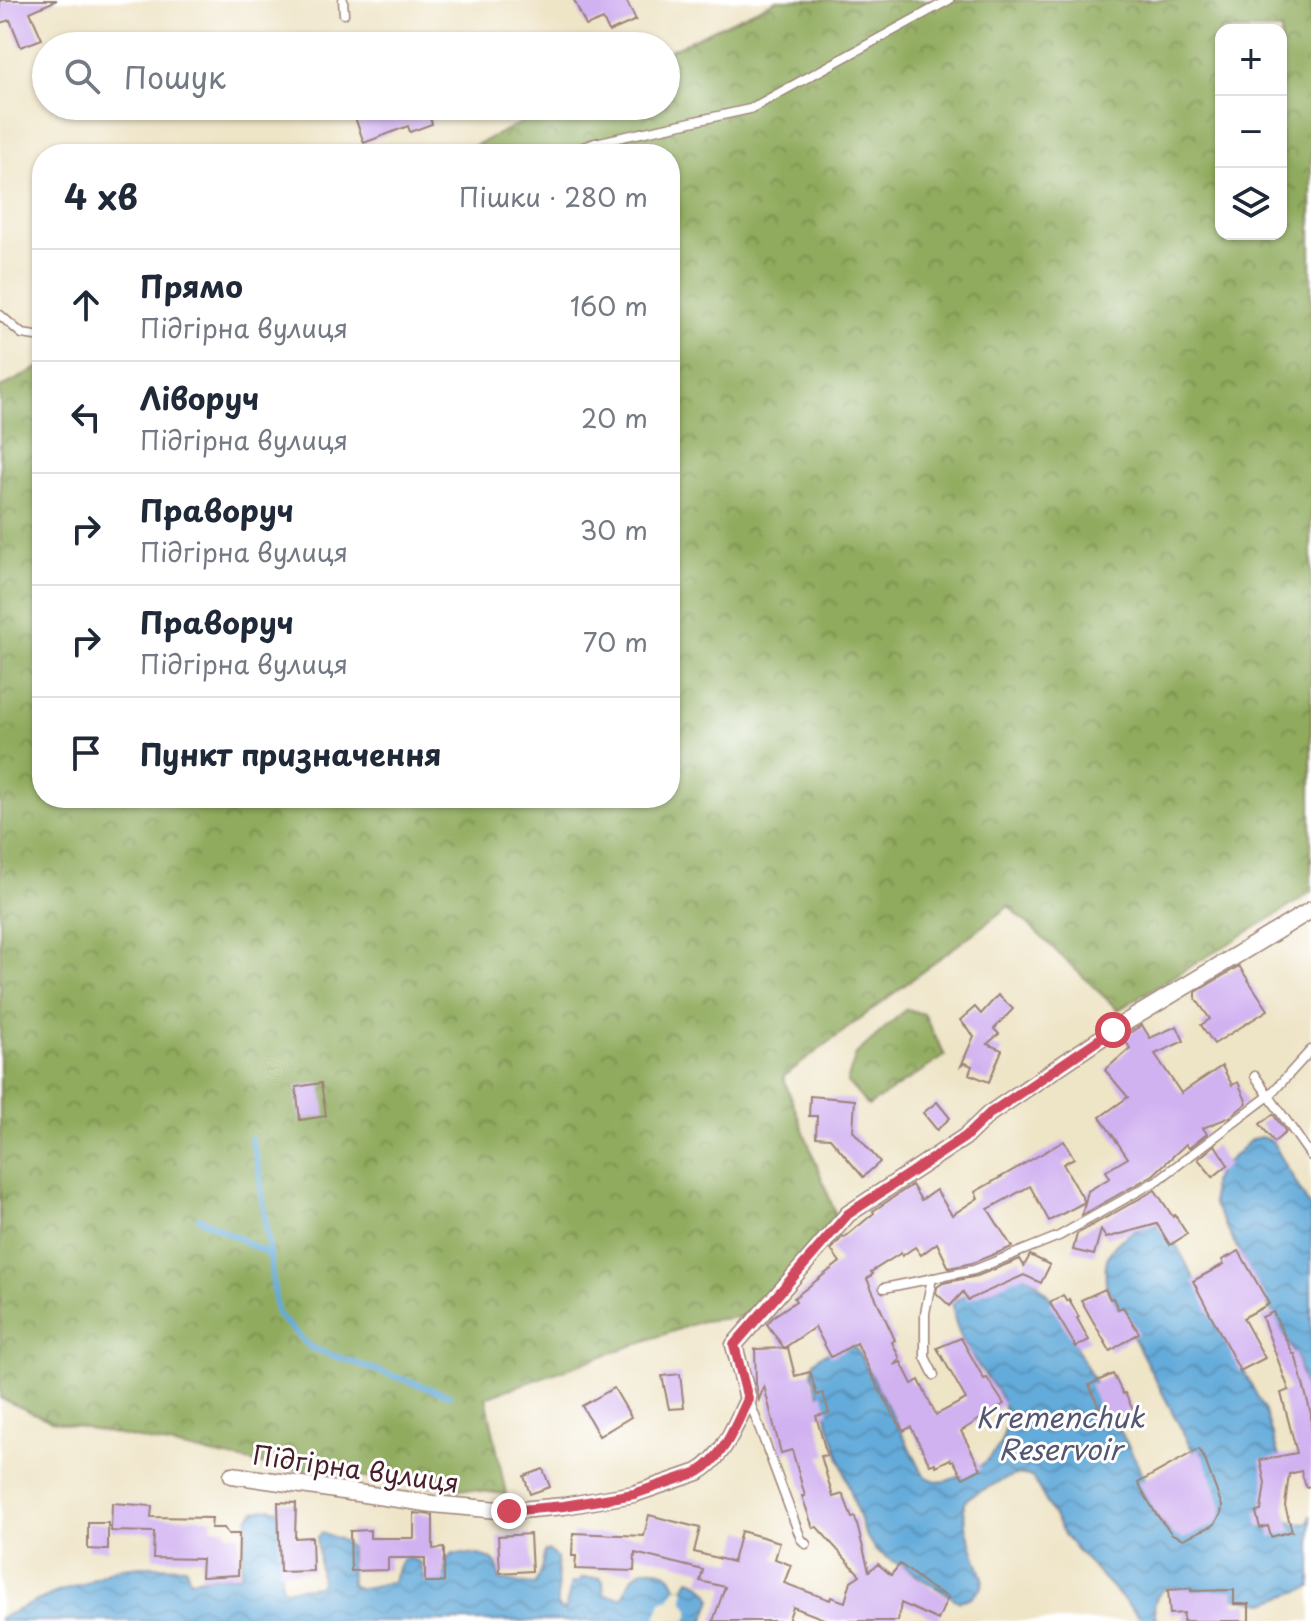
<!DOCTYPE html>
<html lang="uk">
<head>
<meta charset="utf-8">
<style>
	:root { --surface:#fff; --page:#f6f6f7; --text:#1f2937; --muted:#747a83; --line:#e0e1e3 }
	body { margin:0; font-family:"Playpen Sans",sans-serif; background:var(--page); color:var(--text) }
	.controls { position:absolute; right:24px; top:24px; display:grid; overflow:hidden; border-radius:16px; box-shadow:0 2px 6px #0004 }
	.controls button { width:72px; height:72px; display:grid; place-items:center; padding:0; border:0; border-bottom:2px solid var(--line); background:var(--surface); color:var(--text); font:40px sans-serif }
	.stop { position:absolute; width:24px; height:24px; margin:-18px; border:6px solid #d1495b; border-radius:50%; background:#fff }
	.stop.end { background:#d1495b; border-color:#fff; box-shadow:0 2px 8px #0008 }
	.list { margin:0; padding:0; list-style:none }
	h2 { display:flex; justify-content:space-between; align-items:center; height:104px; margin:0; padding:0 32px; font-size:34px }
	h2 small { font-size:26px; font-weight:400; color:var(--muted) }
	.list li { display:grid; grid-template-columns:52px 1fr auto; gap:24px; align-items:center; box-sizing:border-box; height:112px; padding:0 32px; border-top:2px solid var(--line) }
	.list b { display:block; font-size:30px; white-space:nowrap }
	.list p { margin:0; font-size:26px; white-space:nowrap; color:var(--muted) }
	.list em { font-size:26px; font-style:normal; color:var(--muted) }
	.icon { flex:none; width:44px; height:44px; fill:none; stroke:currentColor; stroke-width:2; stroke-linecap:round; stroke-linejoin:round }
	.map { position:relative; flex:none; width:1311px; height:1621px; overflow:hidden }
	.search { position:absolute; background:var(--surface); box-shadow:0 2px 6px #0004; left:32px; top:32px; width:648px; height:88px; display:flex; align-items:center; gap:20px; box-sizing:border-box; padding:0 28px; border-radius:44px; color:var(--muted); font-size:30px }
	.panel { position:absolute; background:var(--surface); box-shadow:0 2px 6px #0004; left:32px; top:144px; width:648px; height:664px; border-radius:32px }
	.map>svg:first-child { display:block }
	.forest { fill:url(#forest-crowns); stroke:#6d6544; stroke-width:2; fill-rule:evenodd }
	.water { fill:url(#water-waves); stroke:#576582; stroke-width:2 }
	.pier { fill:#eee4c6 }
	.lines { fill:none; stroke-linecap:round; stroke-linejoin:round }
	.stream { stroke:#64abda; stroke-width:6 }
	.building { fill:#d1b2f1 }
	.lane-casing { stroke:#9c8278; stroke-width:11 }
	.street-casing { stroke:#9c8278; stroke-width:19 }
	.lane { stroke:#fff; stroke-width:8 }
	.street { stroke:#fff; stroke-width:16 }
	.route { stroke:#d1495b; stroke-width:10 }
	.labels { text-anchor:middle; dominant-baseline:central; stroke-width:6; stroke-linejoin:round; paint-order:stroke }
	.street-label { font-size:26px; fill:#4a1f2b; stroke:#fff }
	.water-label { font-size:28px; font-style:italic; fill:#545771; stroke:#fff }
</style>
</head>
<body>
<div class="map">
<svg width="1311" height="1621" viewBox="0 0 1311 1621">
	<defs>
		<pattern id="forest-crowns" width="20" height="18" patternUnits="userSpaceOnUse" patternTransform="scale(2)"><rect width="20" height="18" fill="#90ab5d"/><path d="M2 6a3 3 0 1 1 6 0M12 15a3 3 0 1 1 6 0" fill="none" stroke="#788b4d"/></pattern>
		<pattern id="water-waves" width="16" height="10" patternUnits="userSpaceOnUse" patternTransform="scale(2)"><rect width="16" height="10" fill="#64abda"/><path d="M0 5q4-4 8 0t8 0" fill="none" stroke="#548bb1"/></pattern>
	</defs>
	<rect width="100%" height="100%" fill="#fff"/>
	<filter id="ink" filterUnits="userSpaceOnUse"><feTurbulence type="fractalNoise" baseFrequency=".0125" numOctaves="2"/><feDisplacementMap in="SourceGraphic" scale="16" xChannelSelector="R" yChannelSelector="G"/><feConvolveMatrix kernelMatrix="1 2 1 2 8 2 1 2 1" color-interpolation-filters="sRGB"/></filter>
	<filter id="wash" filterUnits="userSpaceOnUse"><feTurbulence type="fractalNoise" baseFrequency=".006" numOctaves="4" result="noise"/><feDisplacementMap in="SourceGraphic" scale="32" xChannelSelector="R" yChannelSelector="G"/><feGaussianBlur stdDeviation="1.8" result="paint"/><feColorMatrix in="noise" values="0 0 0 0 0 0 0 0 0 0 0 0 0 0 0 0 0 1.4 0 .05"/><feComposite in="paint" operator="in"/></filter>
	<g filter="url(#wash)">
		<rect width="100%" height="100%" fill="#eee4c6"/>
		<g class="forest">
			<path d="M777 0H1311V892L1286 909 1118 1010 1009 906 783 1077 837 1218 749 1316 702 1321 486 1397 506 1494 280 1468 51 1421 0 1398V388L42 366V798H670V154H458L554 106H666V52ZM1221 30H1281V234H1221Z"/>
			<path d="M906 1009 924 1014 945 1056 868 1106 847 1082 856 1054Z"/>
		</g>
		<g class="water">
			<path d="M1261 1137 1272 1141 1311 1209V1423L1310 1410 1297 1359 1213 1203 1212 1182 1222 1167 1252 1139Z"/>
			<path d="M1150 1225 1161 1226 1171 1235 1264 1409 1281 1463 1283 1518C1292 1523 1297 1525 1308 1523L1311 1515V1587L1265 1603 1168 1587C1154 1595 1151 1606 1157 1621H1143L1066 1538 1033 1478C1020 1471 1009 1477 997 1483 988 1488 976 1492 968 1498 955 1509 978 1562 983 1578L982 1587 971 1598 958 1601 875 1550 864 1532 812 1373 814 1362 820 1356 846 1343 853 1345 859 1353 924 1475C940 1486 948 1481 965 1474 998 1460 1016 1429 999 1394 996 1389 992 1384 988 1379 972 1356 952 1332 953 1302 967 1294 1014 1271 1027 1276 1037 1280 1044 1291 1051 1299L1144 1476 1154 1509 1160 1521 1170 1530 1218 1499 1106 1285C1106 1278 1105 1270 1106 1264 1109 1243 1132 1231 1150 1225Z"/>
			<path d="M270 1508 279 1510 282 1518 281 1586 286 1589 319 1586 321 1583 317 1538 322 1533C333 1537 344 1539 350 1548L351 1585 359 1589 392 1582C402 1568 395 1550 421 1563L424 1579H441L446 1575V1560L453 1554C466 1555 491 1552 497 1566 499 1571 499 1576 500 1580L535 1585 542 1566 544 1552 549 1551 557 1558 558 1607 560 1609 565 1610 572 1583H578L582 1578H600L603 1581 604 1595 623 1598C626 1590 629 1580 636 1574 650 1564 671 1569 675 1585L679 1589 684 1588 689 1579C699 1580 708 1591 712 1599L704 1621H0V1618L55 1593 84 1584 114 1569 141 1566 186 1567 190 1580 219 1576H240L248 1518 255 1511Z"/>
		</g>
		<path class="pier" d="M676 1588H684V1601L690 1611 687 1621H655L661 1602 670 1598Z"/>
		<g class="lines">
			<g class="stream">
				<path d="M251 1138 259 1169 277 1314 311 1348 449 1395"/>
				<path d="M199 1218 270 1255"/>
			</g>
		</g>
		<g id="blocks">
			<g class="building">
				<path d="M0 0H57L30 12 42 39 21 47 10 20 0 23Z"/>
				<path d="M574 0H626L636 20 609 32 603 19 586 26Z"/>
				<path d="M351 106H426L432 124 410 132 408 126 364 143Z"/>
				<path d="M1239 966 1268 1010 1214 1044 1201 1025 1210 1019 1196 999V992Z"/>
				<path d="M998 995 1013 1009 994 1029 999 1034 987 1044 1002 1050 989 1082 969 1074 972 1066 965 1063 961 1066 974 1036 960 1020 975 1007 981 1014Z"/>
				<path d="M1142 1025 1150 1038 1177 1026 1184 1041 1155 1054 1181 1093 1222 1066 1232 1085 1238 1082 1247 1103 1230 1117 1203 1128 1207 1134 1189 1148 1186 1144 1153 1175 1082 1215 1088 1191 1110 1178 1106 1171 1128 1158 1100 1117 1128 1097 1105 1070 1130 1048 1123 1037Z"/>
				<path d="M321 1083 326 1116 300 1120 296 1087Z"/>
				<path d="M810 1096 855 1100 853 1131 880 1162 863 1177 830 1138 816 1137 817 1116H809Z"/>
				<path d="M937 1102 950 1118 937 1130 923 1113Z"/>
				<path d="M1273 1114 1286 1132 1274 1142 1260 1124Z"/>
				<path d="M1064 1141 1074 1158 1063 1164 1085 1202 1049 1221 1030 1186 988 1209 1012 1247 972 1263 949 1268 937 1243 921 1255 915 1247 902 1256 901 1253 871 1272 873 1274 867 1279 895 1340 892 1342 900 1359 894 1365 901 1362 912 1384 919 1380 936 1415 966 1399 937 1348 961 1338 984 1379 987 1378 1004 1404 961 1431 981 1469 963 1478 953 1460 951 1461 950 1459 936 1466 935 1463 930 1465 911 1427 903 1431 876 1384 857 1343 831 1357 815 1327 784 1348 767 1324 774 1316 796 1301 794 1298 840 1262 831 1250 843 1236 844 1238 874 1213 873 1211 912 1185 921 1200 936 1190 952 1215 978 1198 975 1192Z"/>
				<path d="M1215 1145 1228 1165 1213 1177 1198 1159Z"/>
				<path d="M1155 1190 1173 1217 1175 1215 1187 1234 1170 1245 1157 1224 1106 1238 1101 1230 1094 1255 1073 1250 1077 1234Z"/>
				<path d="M1239 1251 1269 1304 1243 1318 1265 1358 1240 1371 1193 1281 1224 1264 1222 1260Z"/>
				<path d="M1030 1255 1050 1265 1041 1283 1024 1275 968 1300 963 1292 950 1306 936 1293 937 1287 943 1283 977 1276 1020 1259 1024 1266Z"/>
				<path d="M1105 1289 1110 1299 1113 1298 1118 1309 1123 1307 1139 1333 1110 1351 1081 1300Z"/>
				<path d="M1063 1295 1067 1301 1069 1299 1079 1317 1077 1318 1089 1340 1076 1347 1050 1303Z"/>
				<path d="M1273 1312 1293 1354H1295L1311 1414V1486L1306 1487 1301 1471 1289 1474 1285 1506 1292 1531 1271 1537 1268 1526 1260 1528 1256 1512 1261 1511 1265 1483 1260 1460 1297 1453 1281 1393 1289 1390 1262 1317Z"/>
				<path d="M788 1348 795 1376 810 1372 817 1395 823 1393 829 1413 816 1416 827 1455 821 1456 833 1497 843 1494 852 1518 855 1517 869 1571 878 1564 891 1575 900 1564 931 1588 948 1597 938 1620 901 1603 898 1621H829L793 1607 788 1621H713L725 1587 700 1581 703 1570 635 1553 634 1571 575 1569 576 1556H572L573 1533 644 1536 649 1515 700 1528 694 1552 733 1562 741 1531 780 1542 775 1559 791 1565 784 1583 830 1600 831 1597 845 1602 851 1581 860 1575 817 1527 813 1528 802 1496H805L792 1450 781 1453 764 1386 759 1400 756 1384 755 1349Z"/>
				<path d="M680 1374 684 1408 669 1409 662 1376Z"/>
				<path d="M1113 1374 1123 1394 1125 1393 1133 1410 1105 1425 1096 1408 1099 1407 1089 1385Z"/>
				<path d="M614 1388 631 1417 599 1436 582 1406Z"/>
				<path d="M1199 1449 1205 1460 1222 1506 1221 1514 1214 1525 1183 1539 1172 1534 1156 1514 1138 1483Z"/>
				<path d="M543 1469 550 1487 530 1494 524 1476Z"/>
				<path d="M278 1502 296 1503 295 1538 312 1537 313 1571 280 1572Z"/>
				<path d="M112 1503 152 1506 151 1517 212 1518 211 1528H224L228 1534H239L238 1575 201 1577 202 1559 153 1558 154 1532 111 1531Z"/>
				<path d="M414 1513 433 1515V1549L444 1548V1582H425V1558H388V1570L351 1571 350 1531 370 1530V1538H414Z"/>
				<path d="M88 1523H108V1550L88 1549Z"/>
				<path d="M530 1534 532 1571 500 1573 498 1536Z"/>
				<path d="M1191 1588V1591L1234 1590V1604H1249V1621H1183L1184 1613 1170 1614 1168 1590Z"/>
			</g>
		</g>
	</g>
	<g filter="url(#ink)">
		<use href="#blocks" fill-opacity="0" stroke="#9c8278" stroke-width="2"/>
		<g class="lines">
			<g class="lane-casing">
				<g id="lane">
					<path d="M343 0 344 14"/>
					<path d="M565 154 595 143 750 109 949 0"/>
					<path d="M0 315 22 334 42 337"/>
					<path d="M1255 1076 1311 1156"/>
					<path d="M932 1278 925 1313V1357L934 1375"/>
					<path d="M884 1288 974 1270 1059 1236 1158 1180 1270 1095 1311 1050"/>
					<path d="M749 1400 801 1539 806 1544"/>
				</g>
			</g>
			<g class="street-casing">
				<path id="street" d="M232 1475 433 1504 509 1511 564 1506 634 1494 698 1472C724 1457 735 1425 748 1399L734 1345 848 1214 965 1137 989 1114 1113 1030 1311 910"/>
			</g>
			<use href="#lane" class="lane"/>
			<use href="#street" class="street"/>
		</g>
	</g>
	<g class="lines" filter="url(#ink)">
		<path class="route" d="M509 1511 564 1506 634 1494 698 1472C724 1457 736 1425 748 1399L734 1345 848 1214 965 1137 989 1114 1113 1030"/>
	</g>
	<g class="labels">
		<g class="street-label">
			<text transform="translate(356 1468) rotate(8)">Підгірна вулиця</text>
		</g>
		<g class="water-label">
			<text x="1060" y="1416">Kremenchuk<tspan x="1060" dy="32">Reservoir</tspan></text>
		</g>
	</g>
</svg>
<div class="controls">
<button>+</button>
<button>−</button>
<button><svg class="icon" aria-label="layers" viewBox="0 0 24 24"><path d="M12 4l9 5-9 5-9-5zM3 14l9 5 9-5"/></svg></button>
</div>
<div class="stop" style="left:1113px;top:1030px"></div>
<div class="stop end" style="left:509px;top:1511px"></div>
<div class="search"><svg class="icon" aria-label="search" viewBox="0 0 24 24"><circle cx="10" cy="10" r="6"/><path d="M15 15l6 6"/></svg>Пошук</div>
<section class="panel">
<h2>4 хв<small>Пішки · 280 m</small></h2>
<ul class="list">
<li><svg class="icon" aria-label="ahead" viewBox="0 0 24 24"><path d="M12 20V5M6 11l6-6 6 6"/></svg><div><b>Прямо</b><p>Підгірна вулиця</p></div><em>160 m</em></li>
<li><svg class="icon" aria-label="left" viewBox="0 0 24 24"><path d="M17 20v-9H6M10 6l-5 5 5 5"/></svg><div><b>Ліворуч</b><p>Підгірна вулиця</p></div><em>20 m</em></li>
<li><svg class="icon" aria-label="right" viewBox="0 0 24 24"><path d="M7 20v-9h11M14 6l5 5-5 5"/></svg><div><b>Праворуч</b><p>Підгірна вулиця</p></div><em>30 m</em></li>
<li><svg class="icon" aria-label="right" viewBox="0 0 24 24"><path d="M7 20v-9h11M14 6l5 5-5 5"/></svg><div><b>Праворуч</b><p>Підгірна вулиця</p></div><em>70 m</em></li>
<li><svg class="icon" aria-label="arrive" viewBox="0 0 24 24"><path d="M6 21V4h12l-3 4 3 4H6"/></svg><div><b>Пункт призначення</b></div></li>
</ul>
</section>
</div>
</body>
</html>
